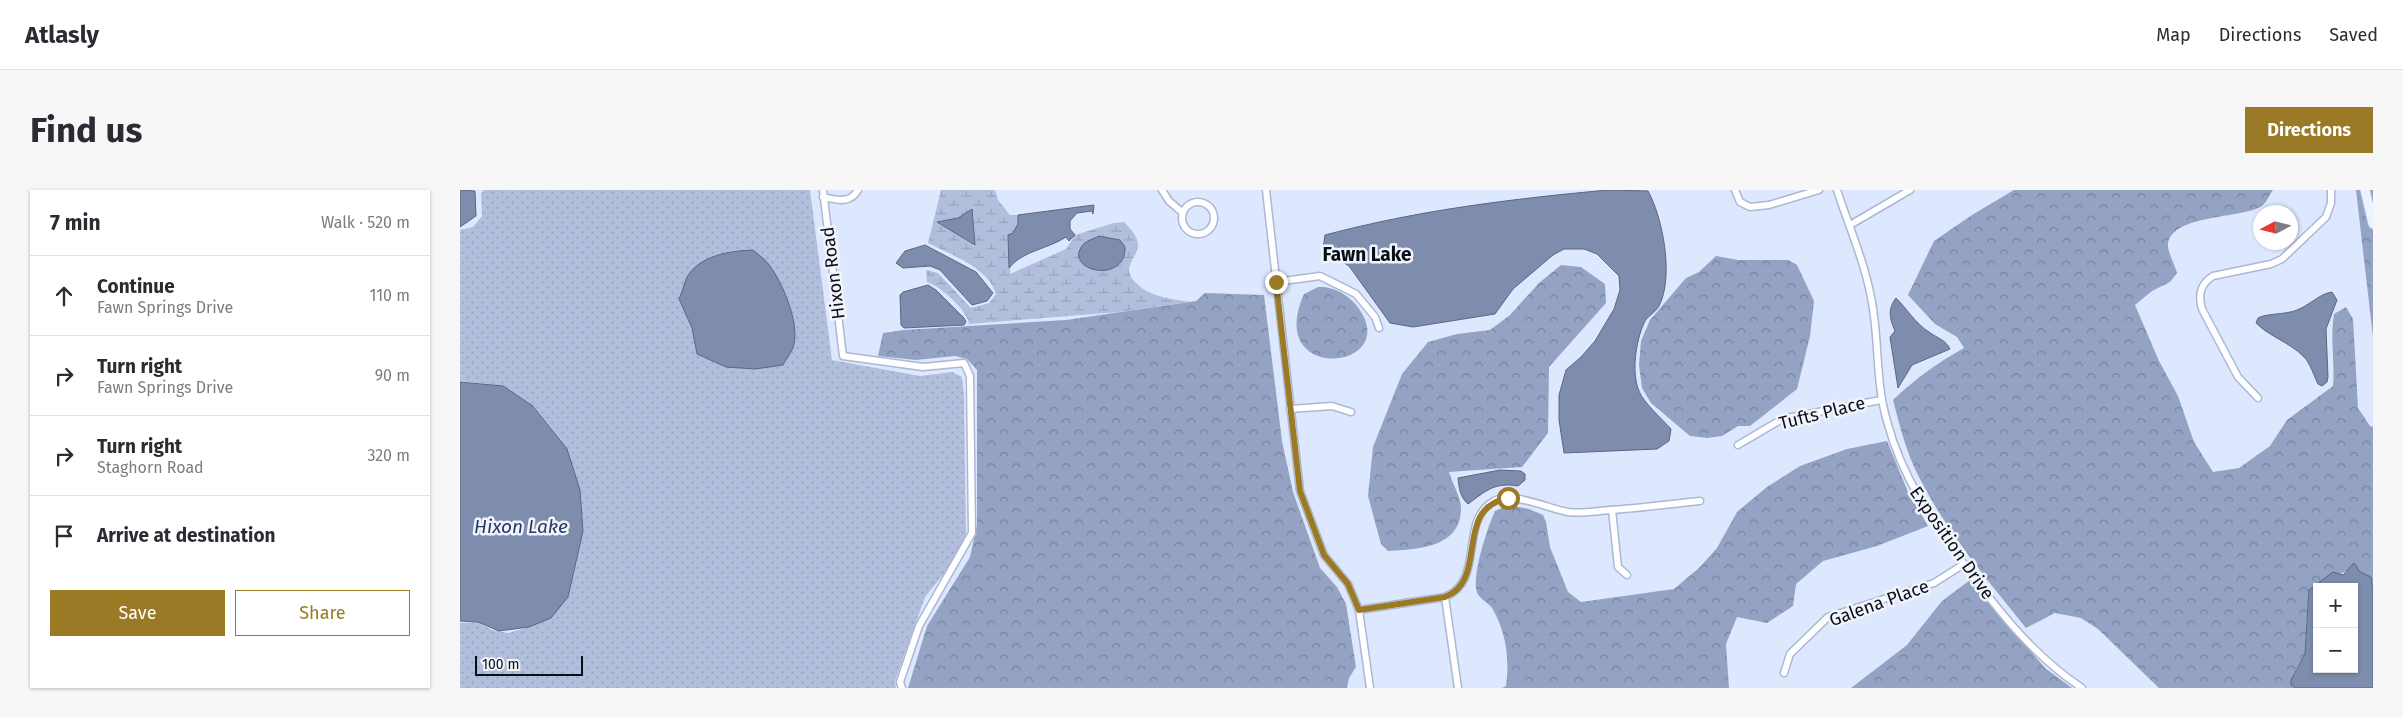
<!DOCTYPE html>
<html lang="en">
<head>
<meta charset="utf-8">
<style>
	:root { --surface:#fff; --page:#f7f7f7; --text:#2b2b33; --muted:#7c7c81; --line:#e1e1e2; --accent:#9b7a25 }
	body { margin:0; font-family:"Fira Sans",sans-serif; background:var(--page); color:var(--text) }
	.controls { position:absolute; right:15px; bottom:15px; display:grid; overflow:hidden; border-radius:0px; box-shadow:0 1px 4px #0004 }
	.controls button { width:45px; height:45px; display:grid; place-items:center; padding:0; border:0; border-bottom:1px solid var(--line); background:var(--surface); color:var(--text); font:25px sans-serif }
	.compass { position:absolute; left:1793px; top:15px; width:45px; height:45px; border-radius:50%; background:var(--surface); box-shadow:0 1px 4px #0004; rotate:263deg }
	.scale { position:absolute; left:15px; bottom:12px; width:108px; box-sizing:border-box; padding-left:5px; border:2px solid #0a0e18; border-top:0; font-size:14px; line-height:18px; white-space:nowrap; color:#0a0e18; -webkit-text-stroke:4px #f1f4fa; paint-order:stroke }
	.stop { position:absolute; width:15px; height:15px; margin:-11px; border:4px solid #9b7a25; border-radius:50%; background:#fff }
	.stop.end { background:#9b7a25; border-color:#fff; box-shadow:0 1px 5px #0008 }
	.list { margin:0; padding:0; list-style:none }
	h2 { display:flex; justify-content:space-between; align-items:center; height:65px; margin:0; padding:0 20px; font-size:21px }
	h2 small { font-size:16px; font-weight:400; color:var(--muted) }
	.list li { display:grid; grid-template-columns:32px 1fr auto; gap:15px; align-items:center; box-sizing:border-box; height:80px; padding:0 20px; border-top:1px solid var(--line) }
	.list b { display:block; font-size:19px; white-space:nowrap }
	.list p { margin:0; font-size:16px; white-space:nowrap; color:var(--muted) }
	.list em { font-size:16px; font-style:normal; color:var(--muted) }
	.actions { display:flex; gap:10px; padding:15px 20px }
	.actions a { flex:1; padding:11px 0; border:1px solid var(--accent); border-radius:0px; text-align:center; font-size:18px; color:var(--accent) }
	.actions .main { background:var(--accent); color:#fff }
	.icon { flex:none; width:28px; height:28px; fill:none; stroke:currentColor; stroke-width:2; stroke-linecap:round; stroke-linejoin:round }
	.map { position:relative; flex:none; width:1913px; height:498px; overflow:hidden; border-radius:0px }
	header { display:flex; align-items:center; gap:30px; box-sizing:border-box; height:70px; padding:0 25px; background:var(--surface); border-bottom:1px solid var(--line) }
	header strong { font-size:24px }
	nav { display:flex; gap:28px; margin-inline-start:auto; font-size:18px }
	.intro { display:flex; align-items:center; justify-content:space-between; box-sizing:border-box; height:120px; padding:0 30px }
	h1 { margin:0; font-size:35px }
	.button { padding:12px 22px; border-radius:0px; background:var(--accent); color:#fff; font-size:18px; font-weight:700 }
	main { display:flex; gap:30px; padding:0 30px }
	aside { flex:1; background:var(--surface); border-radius:0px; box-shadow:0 1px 4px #0004 }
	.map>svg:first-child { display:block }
	.grass { fill:url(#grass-dots); fill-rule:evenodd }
	.forest { fill:url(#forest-crowns) }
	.wetland { fill:url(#wetland-marsh); fill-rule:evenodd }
	.water { fill:#7e8cad; stroke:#5b6680; fill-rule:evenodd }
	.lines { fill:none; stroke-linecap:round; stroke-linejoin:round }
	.street-casing { stroke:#abb8d4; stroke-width:9 }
	.secondary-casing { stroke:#abb8d4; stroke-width:11 }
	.street { stroke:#fff; stroke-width:6 }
	.secondary { stroke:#ecf2fe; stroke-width:9 }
	.route { stroke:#9b7a25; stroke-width:6 }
	.labels { text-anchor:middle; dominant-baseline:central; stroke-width:5; stroke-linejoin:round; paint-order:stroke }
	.street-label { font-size:18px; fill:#0a0e18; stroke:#f1f4fa }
	.neighbourhood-label { font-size:19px; font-weight:bold; fill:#0a0e18; stroke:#f1f4fa }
	.water-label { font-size:19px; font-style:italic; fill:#273765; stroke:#f1f4fa }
</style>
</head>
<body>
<header>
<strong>Atlasly</strong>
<nav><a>Map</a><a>Directions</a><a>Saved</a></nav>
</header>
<div class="intro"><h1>Find us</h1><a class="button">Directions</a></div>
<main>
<aside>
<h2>7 min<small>Walk · 520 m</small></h2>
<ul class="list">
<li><svg class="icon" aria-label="ahead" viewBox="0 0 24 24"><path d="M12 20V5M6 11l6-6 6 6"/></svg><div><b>Continue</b><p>Fawn Springs Drive</p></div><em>110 m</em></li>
<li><svg class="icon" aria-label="right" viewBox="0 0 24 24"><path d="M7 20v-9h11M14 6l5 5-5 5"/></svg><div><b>Turn right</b><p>Fawn Springs Drive</p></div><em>90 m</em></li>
<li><svg class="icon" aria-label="right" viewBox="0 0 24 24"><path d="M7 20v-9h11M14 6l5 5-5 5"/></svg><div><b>Turn right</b><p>Staghorn Road</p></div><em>320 m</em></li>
<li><svg class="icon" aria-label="arrive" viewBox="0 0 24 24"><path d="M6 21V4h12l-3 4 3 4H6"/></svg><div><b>Arrive at destination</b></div></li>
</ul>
<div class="actions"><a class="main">Save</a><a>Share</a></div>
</aside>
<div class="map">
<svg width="1913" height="498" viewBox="0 0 1913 498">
	<defs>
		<pattern id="grass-dots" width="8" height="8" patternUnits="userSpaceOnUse" patternTransform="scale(1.25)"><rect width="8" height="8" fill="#b2bfdc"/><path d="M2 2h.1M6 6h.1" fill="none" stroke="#98a3bc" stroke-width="1.8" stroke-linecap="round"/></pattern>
		<pattern id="forest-crowns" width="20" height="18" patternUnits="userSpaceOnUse" patternTransform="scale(1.25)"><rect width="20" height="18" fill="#94a3c4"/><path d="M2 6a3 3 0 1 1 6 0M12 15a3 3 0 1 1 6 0" fill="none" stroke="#77839e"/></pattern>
		<pattern id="wetland-marsh" width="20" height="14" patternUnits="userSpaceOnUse" patternTransform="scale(1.25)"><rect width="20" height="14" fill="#b2bfdc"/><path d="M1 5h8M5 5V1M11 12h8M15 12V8" fill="none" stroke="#98a3bc"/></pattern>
	</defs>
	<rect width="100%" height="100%" fill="#dde7fe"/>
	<path class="grass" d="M24 0H350L372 170 460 186 492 182 502 187 504 205 506 344 494 371 465 407 435 491 436 498H0V433L18 432 32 440 48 443 69 437 108 407 123 340 120 300 105 256 74 216 43 196 0 191V40L13 37 22 26 21 4ZM219 109 329 114 334 139V155L266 177 237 164 232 138Z"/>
	<g class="forest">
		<path d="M1554 0H1813C1810 4 1806 13 1802 16 1781 29 1712 24 1708 54 1707 61 1715 75 1717 83L1710 92 1692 101 1675 115 1699 171 1718 206 1734 252 1753 282 1779 278 1810 256 1827 230 1873 196C1875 172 1870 149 1874 124L1886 117 1893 129 1898 218 1910 236 1913 237V402L1911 388 1890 379 1849 400 1845 464 1834 483 1831 495 1835 498H1699L1638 439 1621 428 1595 423 1566 438C1529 392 1487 342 1460 289 1447 265 1440 237 1433 210 1455 189 1477 173 1504 158L1497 147 1475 134 1448 105 1474 51 1512 25Z"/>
		<path d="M1896 0H1913V147Z"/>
		<path d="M1256 66 1278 70H1328L1337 75 1354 111 1350 146 1337 199 1290 236H1278L1262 246 1247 248 1230 246 1191 213 1182 198 1179 175 1181 151 1190 130 1226 88 1239 82Z"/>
		<path d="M1101 75 1121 77 1145 94 1146 113 1089 177 1088 243 1062 277 989 282C992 293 1001 307 1001 318 1001 358 958 359 928 361L921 354 908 306 913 257 942 184 968 152 997 144 1030 140 1050 125 1079 93Z"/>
		<path d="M858 97C873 96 887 104 897 116 946 180 803 196 844 104Z"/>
		<path d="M745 103 804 105 822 251 833 302 860 378 877 397 886 414 896 477 889 488 887 498H448L467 436 510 367 517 335V180L507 169 495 166 456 170 418 166 423 143 444 140 606 130 736 111Z"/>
		<path d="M1427 251 1448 302 1468 336 1417 356 1363 371 1336 394 1333 416 1307 433 1277 427 1266 454 1269 498H1042L1046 496C1050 471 1046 441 1032 418 1028 412 1019 409 1017 402 1011 387 1028 336 1035 321L1049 315 1069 319 1083 325 1086 332 1090 357 1108 402 1121 412 1214 399 1240 377 1257 358 1277 322 1307 297 1340 276 1387 259Z"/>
		<path d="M1510 390 1585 478 1612 498H1391L1447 455 1482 411Z"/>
	</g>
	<path class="wetland" d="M481 0H535L538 10 550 25H558V34L553 43 550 84 606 59 615 45 654 33 664 32C670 38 677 45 678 54 678 64 670 70 669 80 669 91 686 102 696 105 707 109 719 110 730 112L659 122 509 134C508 121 479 95 467 92L466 80 478 83 511 118 529 113 536 104C528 77 491 65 468 53ZM512 20 515 55 478 32 498 28ZM638 46 660 50 665 57 621 71C618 56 626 53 638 46Z"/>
	<g class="water">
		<path d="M0 0 15 1 16 26 0 37Z"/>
		<path d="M1148 0 1188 1C1203 28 1214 87 1199 116 1195 123 1187 126 1184 133 1176 151 1171 182 1179 201 1183 212 1202 229 1211 239L1209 251 1197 259 1104 263 1099 230V205L1106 180 1121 167 1135 151 1154 119 1160 100 1159 86 1137 64 1124 59H1104L1093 65 1053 99 1035 124 953 137 930 133 889 76 863 59 865 45C959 20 1051 9 1148 0Z"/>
		<path d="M634 15 633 24 632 21 617 23 610 31V39L615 45 609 51 606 47C588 59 562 61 549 78L548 45 553 43 558 34V25Z"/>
		<path d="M512 19 515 55 477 32 498 28Z"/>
		<path d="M639 46 660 50 665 57C666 95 604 81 622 56 625 51 633 49 639 46Z"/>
		<path d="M465 55 516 82 533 103 527 111 512 115 480 80 470 76 443 78 436 73 445 61Z"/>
		<path d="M293 60C299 65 306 70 310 76 323 94 339 132 334 154 333 161 326 169 323 175L295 179 266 177 237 164 232 138 219 109C222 103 224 94 227 87 240 65 270 61 293 60Z"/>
		<path d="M468 95 476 100 504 128 506 132 504 135 444 138 441 135 440 105 443 102Z"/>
		<path d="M1872 102 1877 110 1866 139 1868 187 1867 192 1862 196 1858 194C1854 186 1850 172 1843 166 1829 152 1810 147 1796 133L1798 128C1807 123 1825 125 1837 120 1850 115 1859 104 1872 102Z"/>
		<path d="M1436 108C1447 119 1456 134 1469 142 1477 148 1486 150 1490 159L1452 175 1438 198 1430 147 1435 141C1430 129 1427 120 1436 108Z"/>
		<path d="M0 192 43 196 73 216 107 259 120 300 123 341 108 407 91 428 69 437 39 441 18 432 0 431Z"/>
		<path d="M1040 280 1061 281 1065 284V290L1058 296C1034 292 1026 301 1008 314 1000 307 999 298 998 288Z"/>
		<path d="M1894 373 1900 382 1911 387 1913 402V498H1835L1831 495V490L1845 464 1849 400 1873 382 1883 385ZM1857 397H1894V479H1857Z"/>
	</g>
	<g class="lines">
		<g class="street-casing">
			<g id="street">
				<path d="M363 0 383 166 463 177 504 173 510 186 512 343 459 436 440 492 442 498"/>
				<path d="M702 0 709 11 723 23"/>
				<path d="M806 0 840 301 864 365 888 394 899 420 910 498"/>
				<path d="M1275 0 1280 12 1290 17 1309 15 1359 0"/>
				<path d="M1377 0C1390 40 1407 77 1413 119 1419 157 1416 194 1427 231 1442 289 1475 335 1510 382 1543 427 1576 467 1622 498"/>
				<path d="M363 7C377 10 390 14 398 0"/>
				<circle cx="738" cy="28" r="16"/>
				<path d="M1390 35 1450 0"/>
				<path d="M816 92 860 86 896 104 915 127 919 138"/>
				<path d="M1798 208 1778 187 1742 119C1738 105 1740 94 1753 86L1811 74 1822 69 1866 27 1871 13V0"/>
				<path d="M830 219 872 216 891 222"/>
				<path d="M1278 255 1322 229 1421 210"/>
				<path d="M1152 320 1158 377 1167 385"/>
				<path d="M985 407 998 498"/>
				<path d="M899 420 985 407C1026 390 998 331 1034 311 1053 301 1089 319 1108 322 1122 324 1136 321 1150 320 1180 318 1210 314 1240 311"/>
				<path d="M1324 483 1330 464 1368 427 1474 393 1504 374"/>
			</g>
		</g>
		<g class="secondary-casing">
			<path id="secondary" d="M1905 0 1913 34"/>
		</g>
		<use href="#street" class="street"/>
		<use href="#secondary" class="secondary"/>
	</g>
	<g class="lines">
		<path class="route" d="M816 92 840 301 864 365 888 394 899 420 985 407C1030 389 992 319 1048 308"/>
	</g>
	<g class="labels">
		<g class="street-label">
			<text transform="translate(373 83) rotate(-97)">Hixon Road</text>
			<text transform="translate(1362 223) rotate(-14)">Tufts Place</text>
			<text transform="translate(1492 353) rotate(55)">Exposition Drive</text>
			<text transform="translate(1419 413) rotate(-20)">Galena Place</text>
		</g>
		<g class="neighbourhood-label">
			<text x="907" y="64">Fawn Lake</text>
		</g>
		<g class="water-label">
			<text x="61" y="336">Hixon Lake</text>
		</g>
	</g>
</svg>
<div class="controls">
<button>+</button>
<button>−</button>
</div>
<svg class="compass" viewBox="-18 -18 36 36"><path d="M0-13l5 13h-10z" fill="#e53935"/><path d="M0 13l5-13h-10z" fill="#7c7c81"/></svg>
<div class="scale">100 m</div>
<div class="stop" style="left:1048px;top:308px"></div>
<div class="stop end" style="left:816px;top:92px"></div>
</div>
</main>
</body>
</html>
